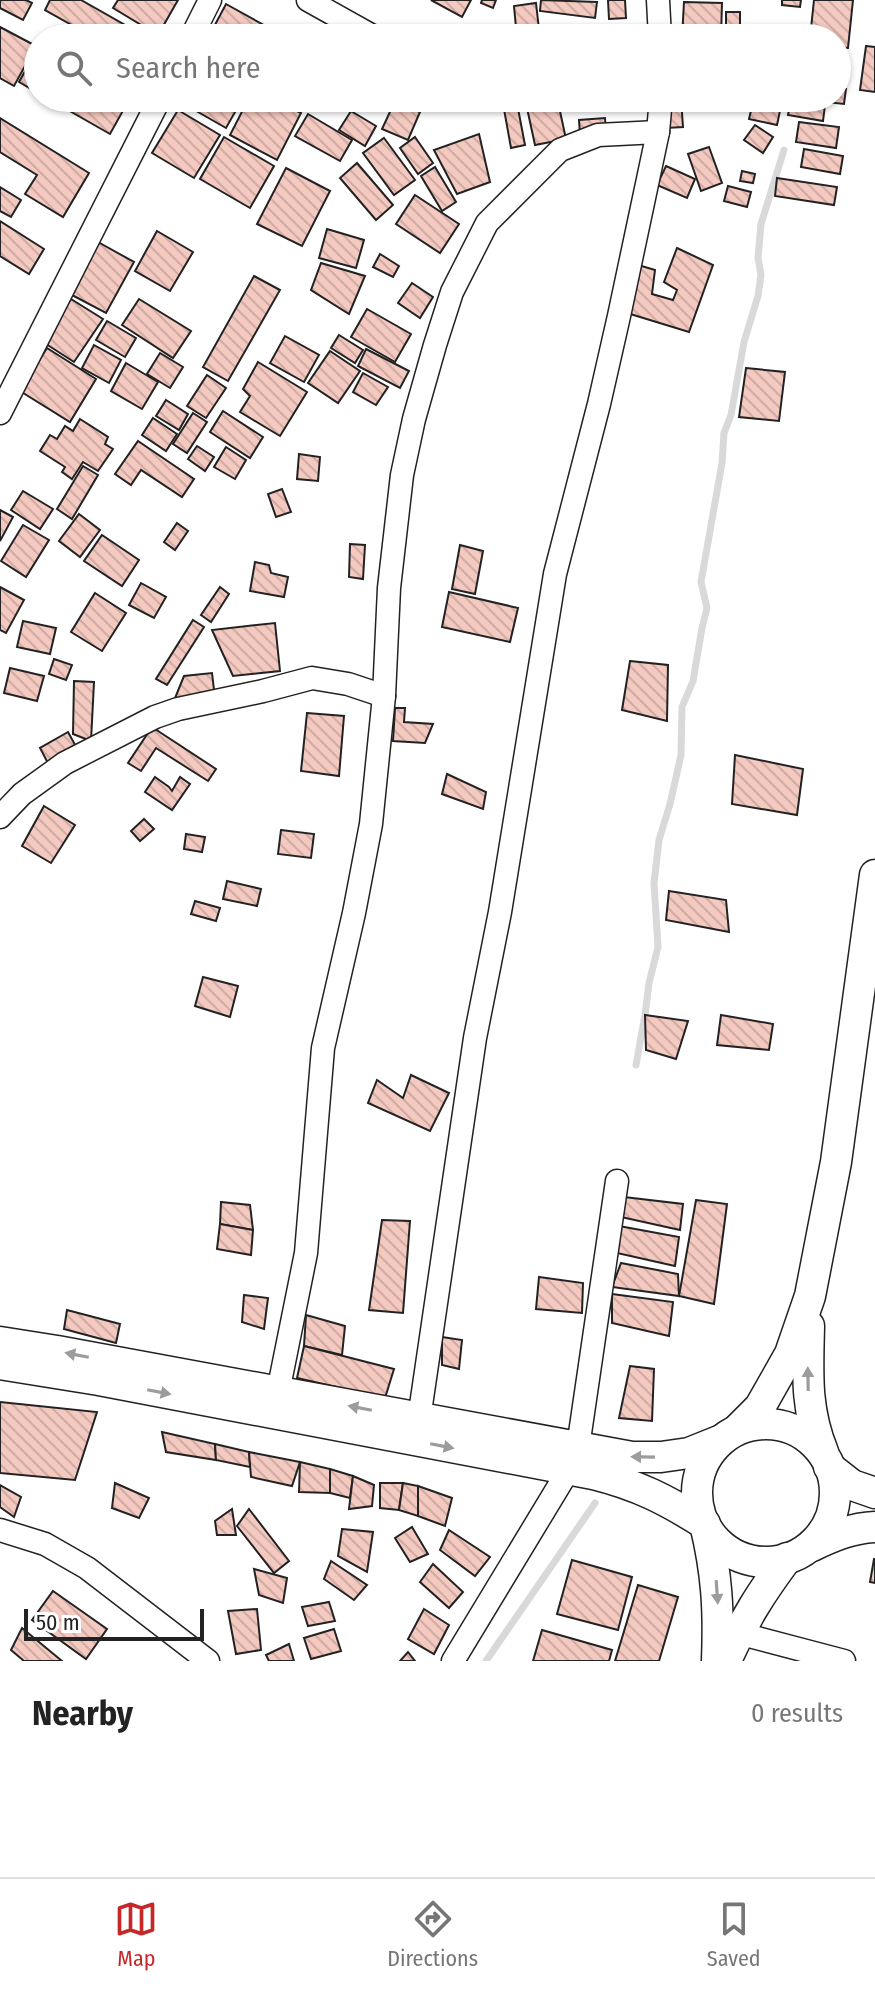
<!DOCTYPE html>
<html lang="en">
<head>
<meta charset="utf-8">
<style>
	:root { --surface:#fff; --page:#f2f2f2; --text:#222; --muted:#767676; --line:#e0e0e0; --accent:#c62828 }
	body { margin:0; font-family:"Fira Sans Condensed",sans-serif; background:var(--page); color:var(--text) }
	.scale { position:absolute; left:24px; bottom:20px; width:180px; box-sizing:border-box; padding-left:8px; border:4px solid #222; border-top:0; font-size:22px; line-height:28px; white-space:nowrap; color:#222; -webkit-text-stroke:6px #fff; paint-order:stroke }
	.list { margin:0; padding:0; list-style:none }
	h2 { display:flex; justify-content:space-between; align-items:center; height:104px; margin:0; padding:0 32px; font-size:34px }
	h2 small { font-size:26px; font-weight:400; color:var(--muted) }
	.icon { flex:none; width:44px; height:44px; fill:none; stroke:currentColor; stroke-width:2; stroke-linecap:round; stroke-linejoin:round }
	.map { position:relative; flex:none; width:875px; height:1661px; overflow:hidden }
	.search { position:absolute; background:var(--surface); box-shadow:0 2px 6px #0004; left:24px; right:24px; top:24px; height:88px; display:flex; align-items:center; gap:20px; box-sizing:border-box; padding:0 28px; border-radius:44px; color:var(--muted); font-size:30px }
	.sheet { height:216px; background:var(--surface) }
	nav { display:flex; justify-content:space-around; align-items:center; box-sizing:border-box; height:112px; border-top:2px solid var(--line); background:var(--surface); font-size:22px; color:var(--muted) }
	nav a { display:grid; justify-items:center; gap:4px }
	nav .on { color:var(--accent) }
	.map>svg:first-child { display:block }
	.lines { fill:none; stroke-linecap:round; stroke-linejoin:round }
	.stream { stroke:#d9d9d9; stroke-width:7 }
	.building { fill:url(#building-back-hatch); stroke:#222; stroke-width:2 }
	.street-casing { stroke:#222; stroke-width:25 }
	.secondary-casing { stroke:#222; stroke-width:33 }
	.street { stroke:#fff; stroke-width:22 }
	.secondary { stroke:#fff; stroke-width:30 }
	.oneway { fill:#9c9c9c }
</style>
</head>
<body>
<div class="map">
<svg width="875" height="1661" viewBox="0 0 875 1661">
	<defs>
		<pattern id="building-back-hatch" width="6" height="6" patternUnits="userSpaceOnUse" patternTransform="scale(2)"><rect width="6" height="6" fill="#f3c9c0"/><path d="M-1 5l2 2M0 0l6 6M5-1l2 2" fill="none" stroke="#d0aca5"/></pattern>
	</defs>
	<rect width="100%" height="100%" fill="#fff"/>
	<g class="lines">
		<g class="stream">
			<path d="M636 1065 645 1015 649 983 658 947 654 883 659 840 670 804 681 755 682 707 693 681 702 628 707 608 701 582 722 463 724 433 731 415 744 342 758 296 761 275 758 258 761 224 784 150"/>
			<path d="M486 1661 595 1503"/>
		</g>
	</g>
	<g class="building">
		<path d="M0 0H26L32 3 23 20 0 8Z"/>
		<path d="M50 0H81L148 38H95L45 10Z"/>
		<path d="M118 0H178L158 35 113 8Z"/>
		<path d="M431 0H471L462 17Z"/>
		<path d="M482 0H496L493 8 481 3Z"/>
		<path d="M541 0 597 2 595 18 540 11Z"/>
		<path d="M608 0H625L626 18 609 19Z"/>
		<path d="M782 0H801L800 7 782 5Z"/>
		<path d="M814 0H853L848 48 837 47V38H810Z"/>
		<path d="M684 2 722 3 721 38H682Z"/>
		<path d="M536 3 540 38H517L514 6Z"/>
		<path d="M226 4 287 38H208Z"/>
		<rect x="726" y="12" width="14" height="26"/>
		<path d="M0 27 36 46 14 86 0 78Z"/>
		<path d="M764 28 784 32 783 38H763Z"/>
		<rect x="603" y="29" width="24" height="9"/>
		<path d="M547 33 585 34V38H547Z"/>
		<path d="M866 46 875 47V92L860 90Z"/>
		<path d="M38 48V93L19 82Z"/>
		<path d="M837 88 846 89 844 104 825 102 826 98H837Z"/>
		<path d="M47 98H130L110 134Z"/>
		<path d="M188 98H243L226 128 184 104Z"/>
		<path d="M249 98H272L301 113 277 160 230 135Z"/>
		<path d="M346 98H371L364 110Z"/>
		<path d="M502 98H516L525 145 511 148Z"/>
		<rect x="530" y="98" width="37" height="2"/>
		<path d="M663 98H681L683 127 666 128Z"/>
		<path d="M754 98H768L782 101 777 125 749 119Z"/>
		<path d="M791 99 825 105 823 121 788 115Z"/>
		<path d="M395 101 420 112 408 140 382 129Z"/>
		<path d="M558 102 566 139 535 145 527 108Z"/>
		<path d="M178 110 220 135 194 178 152 153Z"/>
		<path d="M351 111 376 126 365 146 339 130Z"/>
		<path d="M308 114 352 140 340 161 295 136Z"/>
		<path d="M0 118 89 173 63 217 25 194 37 175 0 152Z"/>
		<path d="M605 118 606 132 580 135 579 120Z"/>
		<path d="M799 122 839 127 836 148 796 142Z"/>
		<path d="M755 125 773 137 763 153 744 140Z"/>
		<path d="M479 134 490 182 457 194 434 150Z"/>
		<path d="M224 137 274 166 250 208 200 179Z"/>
		<path d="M415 137 433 163 418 174 400 148Z"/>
		<path d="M384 138 415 180 394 195 363 153Z"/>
		<path d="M709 147 722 183 701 191 688 154Z"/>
		<path d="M804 149 843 156 840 174 801 167Z"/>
		<path d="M357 163 393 205 376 220 340 178Z"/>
		<path d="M666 166 695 179 687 198 657 185Z"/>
		<path d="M435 167 456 202 442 211 421 176Z"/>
		<path d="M286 168 330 191 302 246 257 224Z"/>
		<path d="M742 171 755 174 753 183 740 181Z"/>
		<path d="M777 178 837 187 834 205 775 196Z"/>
		<path d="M728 186 751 192 747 207 724 201Z"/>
		<path d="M0 187 21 200 11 217 0 211Z"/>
		<path d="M415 195 459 224 440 253 396 224Z"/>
		<path d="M0 221 44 249 29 274 0 256Z"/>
		<path d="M327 229 364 240 356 268 319 258Z"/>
		<path d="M157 231 193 252 170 291 135 271Z"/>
		<path d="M98 242 134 262 106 313 70 294Z"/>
		<path d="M677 248 713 265 689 332 627 313 635 264 655 270 652 294 673 300 677 290 664 282Z"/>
		<path d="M380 254 399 266 393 277 373 267Z"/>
		<path d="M321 263 365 276 349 314 311 290Z"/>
		<path d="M254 276 280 290 228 381 203 367Z"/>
		<path d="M412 283 433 297 420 318 398 303Z"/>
		<path d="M71 299 103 319 74 362 43 342Z"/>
		<path d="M139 299 191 331 173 358 122 325Z"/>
		<path d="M367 309 411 334 395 362 351 337Z"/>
		<path d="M107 321 136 338 125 357 96 340Z"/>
		<path d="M339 335 363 350 355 363 331 348Z"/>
		<path d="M285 336 319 355 304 382 270 363Z"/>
		<path d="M94 345 121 360 109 383 82 368Z"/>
		<path d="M47 348 96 379 70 422 20 391Z"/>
		<path d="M366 349 409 371 400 388 358 366Z"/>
		<path d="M330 351 360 371 338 403 308 383Z"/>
		<path d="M160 353 183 367 170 388 147 374Z"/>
		<path d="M258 362 307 392 280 436 240 412 250 396 243 389Z"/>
		<path d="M126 363 158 382 142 409 111 391Z"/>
		<path d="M746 368 785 372 779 421 739 417Z"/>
		<path d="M363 373 388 387 376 405 353 392Z"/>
		<path d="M207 375 226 388 206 418 187 406Z"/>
		<path d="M166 400 188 414 179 430 156 416Z"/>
		<path d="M223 411 263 437 250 458 210 432Z"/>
		<path d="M193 413 207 422 187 453 173 444Z"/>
		<path d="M153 418 177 434 166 451 142 435Z"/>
		<path d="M80 419 108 437 105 444 113 449 98 471 83 462 72 479 62 472 65 467 40 451 50 435 57 439 65 426 73 431Z"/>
		<path d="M138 441 194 479 182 497 141 470 131 485 115 474Z"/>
		<path d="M197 446 214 457 205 471 188 459Z"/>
		<path d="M226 447 246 460 235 479 214 467Z"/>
		<path d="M299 454 320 457 318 481 297 479Z"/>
		<path d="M83 466 98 475 72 519 57 509Z"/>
		<path d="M282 489 291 512 276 517 268 494Z"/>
		<path d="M23 491 53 509 40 529 11 510Z"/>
		<path d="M0 510 13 517 0 541Z"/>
		<path d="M79 514 100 530 80 557 59 541Z"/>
		<path d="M177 523 188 531 175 550 164 542Z"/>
		<path d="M23 525 49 540 26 577 1 561Z"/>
		<path d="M102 535 139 560 122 586 84 561Z"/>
		<path d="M350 544 365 545 363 579 349 577Z"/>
		<path d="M460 545 483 551 475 594 452 589Z"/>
		<path d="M255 562 269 565 271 573 288 577 284 597 250 591Z"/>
		<path d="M141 583 166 597 154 618 129 605Z"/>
		<path d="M0 587 24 600 6 633 0 630Z"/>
		<path d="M220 587 229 594 211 622 201 615Z"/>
		<path d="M449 592 518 608 510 642 442 627Z"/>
		<path d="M95 593 126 613 102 651 71 632Z"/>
		<path d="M193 620 204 627 167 685 156 679Z"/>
		<path d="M23 621 56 628 50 654 17 647Z"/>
		<path d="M275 623 280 671 233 676 212 630Z"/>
		<path d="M54 659 72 665 66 680 49 674Z"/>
		<path d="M630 661 668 665 667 721 622 710Z"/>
		<path d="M10 668 44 676 37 701 4 693Z"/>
		<path d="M212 673 215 698 173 703 184 676Z"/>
		<path d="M74 681 94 682 91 741 73 734Z"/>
		<path d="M395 708H405L404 722 433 724 425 743 393 741Z"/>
		<path d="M307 713 344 716 339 776 301 771Z"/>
		<path d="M152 727 216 769 208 781 156 748 141 771 128 763Z"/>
		<path d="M68 732 79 752 50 767 40 748Z"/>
		<path d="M735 755 803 769 797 815 732 804Z"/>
		<path d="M447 774 486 792 483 809 442 794Z"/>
		<path d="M155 777 169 787 172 791 180 777 190 784 172 810 145 792Z"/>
		<path d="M44 806 75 825 51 863 22 846Z"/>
		<path d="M144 819 154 829 140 841 131 831Z"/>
		<path d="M281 830 314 834 311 858 278 854Z"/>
		<path d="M186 834 205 837 202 852 184 849Z"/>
		<path d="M227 881 261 889 257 906 223 899Z"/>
		<path d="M669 891 726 900 729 932 666 920Z"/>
		<path d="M195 901 220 908 216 921 191 914Z"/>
		<path d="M203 977 238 986 230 1017 195 1006Z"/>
		<path d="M645 1015 688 1021 676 1059 646 1050Z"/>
		<path d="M721 1015 773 1024 769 1050 717 1045Z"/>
		<path d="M411 1075 449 1093 430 1131 368 1103 377 1080 403 1098Z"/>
		<path d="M624 1197 683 1204 680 1230 621 1217Z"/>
		<path d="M696 1200 727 1204 714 1304 679 1296Z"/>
		<path d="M221 1202 250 1205 253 1230 220 1224Z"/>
		<path d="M382 1220 410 1221 403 1313 369 1310Z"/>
		<path d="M220 1224 253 1230 251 1255 217 1249Z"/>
		<path d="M619 1226 679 1237 675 1266 617 1253Z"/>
		<path d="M621 1263 678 1274 679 1296 612 1287Z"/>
		<path d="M539 1277 583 1283 582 1313 536 1309Z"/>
		<path d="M612 1294 673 1302 669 1336 612 1323Z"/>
		<path d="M244 1295 268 1298 264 1329 242 1322Z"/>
		<path d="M67 1310 120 1324 116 1343 64 1329Z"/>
		<path d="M306 1315 345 1326 342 1355 304 1346Z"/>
		<path d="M442 1337 462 1340 459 1369 442 1365Z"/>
		<path d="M304 1346 394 1369 385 1398 297 1378Z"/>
		<path d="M630 1366 654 1369 652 1421 619 1418Z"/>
		<path d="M0 1402 97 1412 75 1480 0 1473Z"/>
		<path d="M162 1432 215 1444 216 1460 166 1452Z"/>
		<path d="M215 1444 249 1452 250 1467 216 1460Z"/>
		<path d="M249 1452 300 1462 292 1486 251 1477Z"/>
		<path d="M300 1462 330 1469V1493L299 1492Z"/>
		<path d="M330 1469 353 1476 350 1498 330 1493Z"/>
		<path d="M353 1476 374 1485 372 1506 349 1509Z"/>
		<path d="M115 1483 149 1498 139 1518 112 1508Z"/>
		<path d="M380 1483H403L399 1510 380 1508Z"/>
		<path d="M403 1483 418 1486V1516L399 1510Z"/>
		<path d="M0 1485 21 1497 14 1517 0 1507Z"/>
		<path d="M418 1486 452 1498 445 1526 418 1516Z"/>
		<path d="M232 1509 236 1535H217L215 1521Z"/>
		<path d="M249 1509 289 1561 274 1573 237 1526Z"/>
		<path d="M412 1527 428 1554 410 1562 395 1538Z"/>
		<path d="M342 1529 373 1532 367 1572 338 1556Z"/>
		<path d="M449 1530 490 1557 475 1576 440 1550Z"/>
		<path d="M874 1559H875V1583L870 1582Z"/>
		<path d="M572 1560 632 1577 618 1630 557 1614Z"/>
		<path d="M331 1561 367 1585 354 1600 324 1579Z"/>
		<path d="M433 1564 463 1592 449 1608 420 1582Z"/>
		<path d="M254 1569 287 1578 283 1603 259 1595Z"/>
		<path d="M638 1585 678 1597 659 1661H615Z"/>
		<path d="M53 1591 107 1629 86 1659 32 1620Z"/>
		<path d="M329 1602 335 1621 308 1626 302 1607Z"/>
		<path d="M257 1609 261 1650 236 1654 228 1611Z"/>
		<path d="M424 1609 449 1625 434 1654 408 1639Z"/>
		<path d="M22 1628 62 1661H24L11 1650Z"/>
		<path d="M334 1629 341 1651 311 1659 304 1638Z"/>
		<path d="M542 1630 612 1650 609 1661H533Z"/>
		<path d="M289 1644 294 1661H269L266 1655Z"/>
		<path d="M408 1652 415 1661H400Z"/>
	</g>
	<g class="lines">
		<g class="street-casing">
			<g id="street">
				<path d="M308 0 376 38"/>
				<path d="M658 0 660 38"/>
				<path d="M191 38 210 0"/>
				<path d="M0 413 160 98"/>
				<path d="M0 817 22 794 65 763 155 717 178 709 263 691 312 678 348 684 384 696"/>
				<path d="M278 1392 306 1253 323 1048 354 913 371 824 384 696 389 588 402 475 414 419 435 345 452 292 487 223 560 150 598 135 658 132"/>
				<path d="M419 1419 475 1038 500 912 555 574 599 404 619 316 658 132 661 98"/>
				<path d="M578 1447 617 1181"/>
				<path d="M0 1530 45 1544 87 1568 208 1661"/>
				<path d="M738 1633 844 1661"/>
				<path d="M453 1661 568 1471"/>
			</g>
		</g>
		<g class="secondary-casing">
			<g id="secondary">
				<path d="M809 1326C808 1372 805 1408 823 1452"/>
				<path d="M0 1342 57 1351 632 1457H661L689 1453 719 1441"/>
				<path d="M0 1364 99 1380 593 1474C638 1485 667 1500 705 1524 717 1573 719 1611 717 1661"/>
				<circle cx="766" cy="1493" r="69"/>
				<path d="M739 1428 760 1407 790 1354 810 1296 836 1162 875 875"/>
				<path d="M829 1467 852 1485 875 1493"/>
				<path d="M812 1546C833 1536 852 1528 875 1527"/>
				<path d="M726 1661C743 1621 761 1593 787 1558"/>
			</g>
		</g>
		<use href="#street" class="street"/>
		<use href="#secondary" class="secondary"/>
	</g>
	<defs><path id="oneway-solid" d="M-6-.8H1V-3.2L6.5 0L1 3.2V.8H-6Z" transform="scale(2)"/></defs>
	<g class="oneway">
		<use href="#oneway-solid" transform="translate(77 1355) rotate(-169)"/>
		<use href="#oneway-solid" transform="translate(808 1379) rotate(-91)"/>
		<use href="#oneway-solid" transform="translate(159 1392) rotate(11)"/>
		<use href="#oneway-solid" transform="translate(360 1408) rotate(-169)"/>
		<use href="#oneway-solid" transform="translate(442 1446) rotate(11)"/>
		<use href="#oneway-solid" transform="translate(643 1457) rotate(-179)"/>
		<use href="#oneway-solid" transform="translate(717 1592) rotate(86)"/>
	</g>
</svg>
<div class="scale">50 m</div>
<div class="search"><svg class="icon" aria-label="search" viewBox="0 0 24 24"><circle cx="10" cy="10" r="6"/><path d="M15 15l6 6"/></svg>Search here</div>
</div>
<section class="sheet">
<h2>Nearby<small>0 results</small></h2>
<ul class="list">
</ul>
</section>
<nav>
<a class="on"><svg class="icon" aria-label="map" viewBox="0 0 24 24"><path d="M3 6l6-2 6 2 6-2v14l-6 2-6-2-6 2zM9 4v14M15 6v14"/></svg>Map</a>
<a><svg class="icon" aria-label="directions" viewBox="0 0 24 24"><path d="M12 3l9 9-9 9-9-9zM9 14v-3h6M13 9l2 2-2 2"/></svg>Directions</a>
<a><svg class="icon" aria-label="saved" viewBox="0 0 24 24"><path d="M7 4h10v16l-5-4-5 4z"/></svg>Saved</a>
</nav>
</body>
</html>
